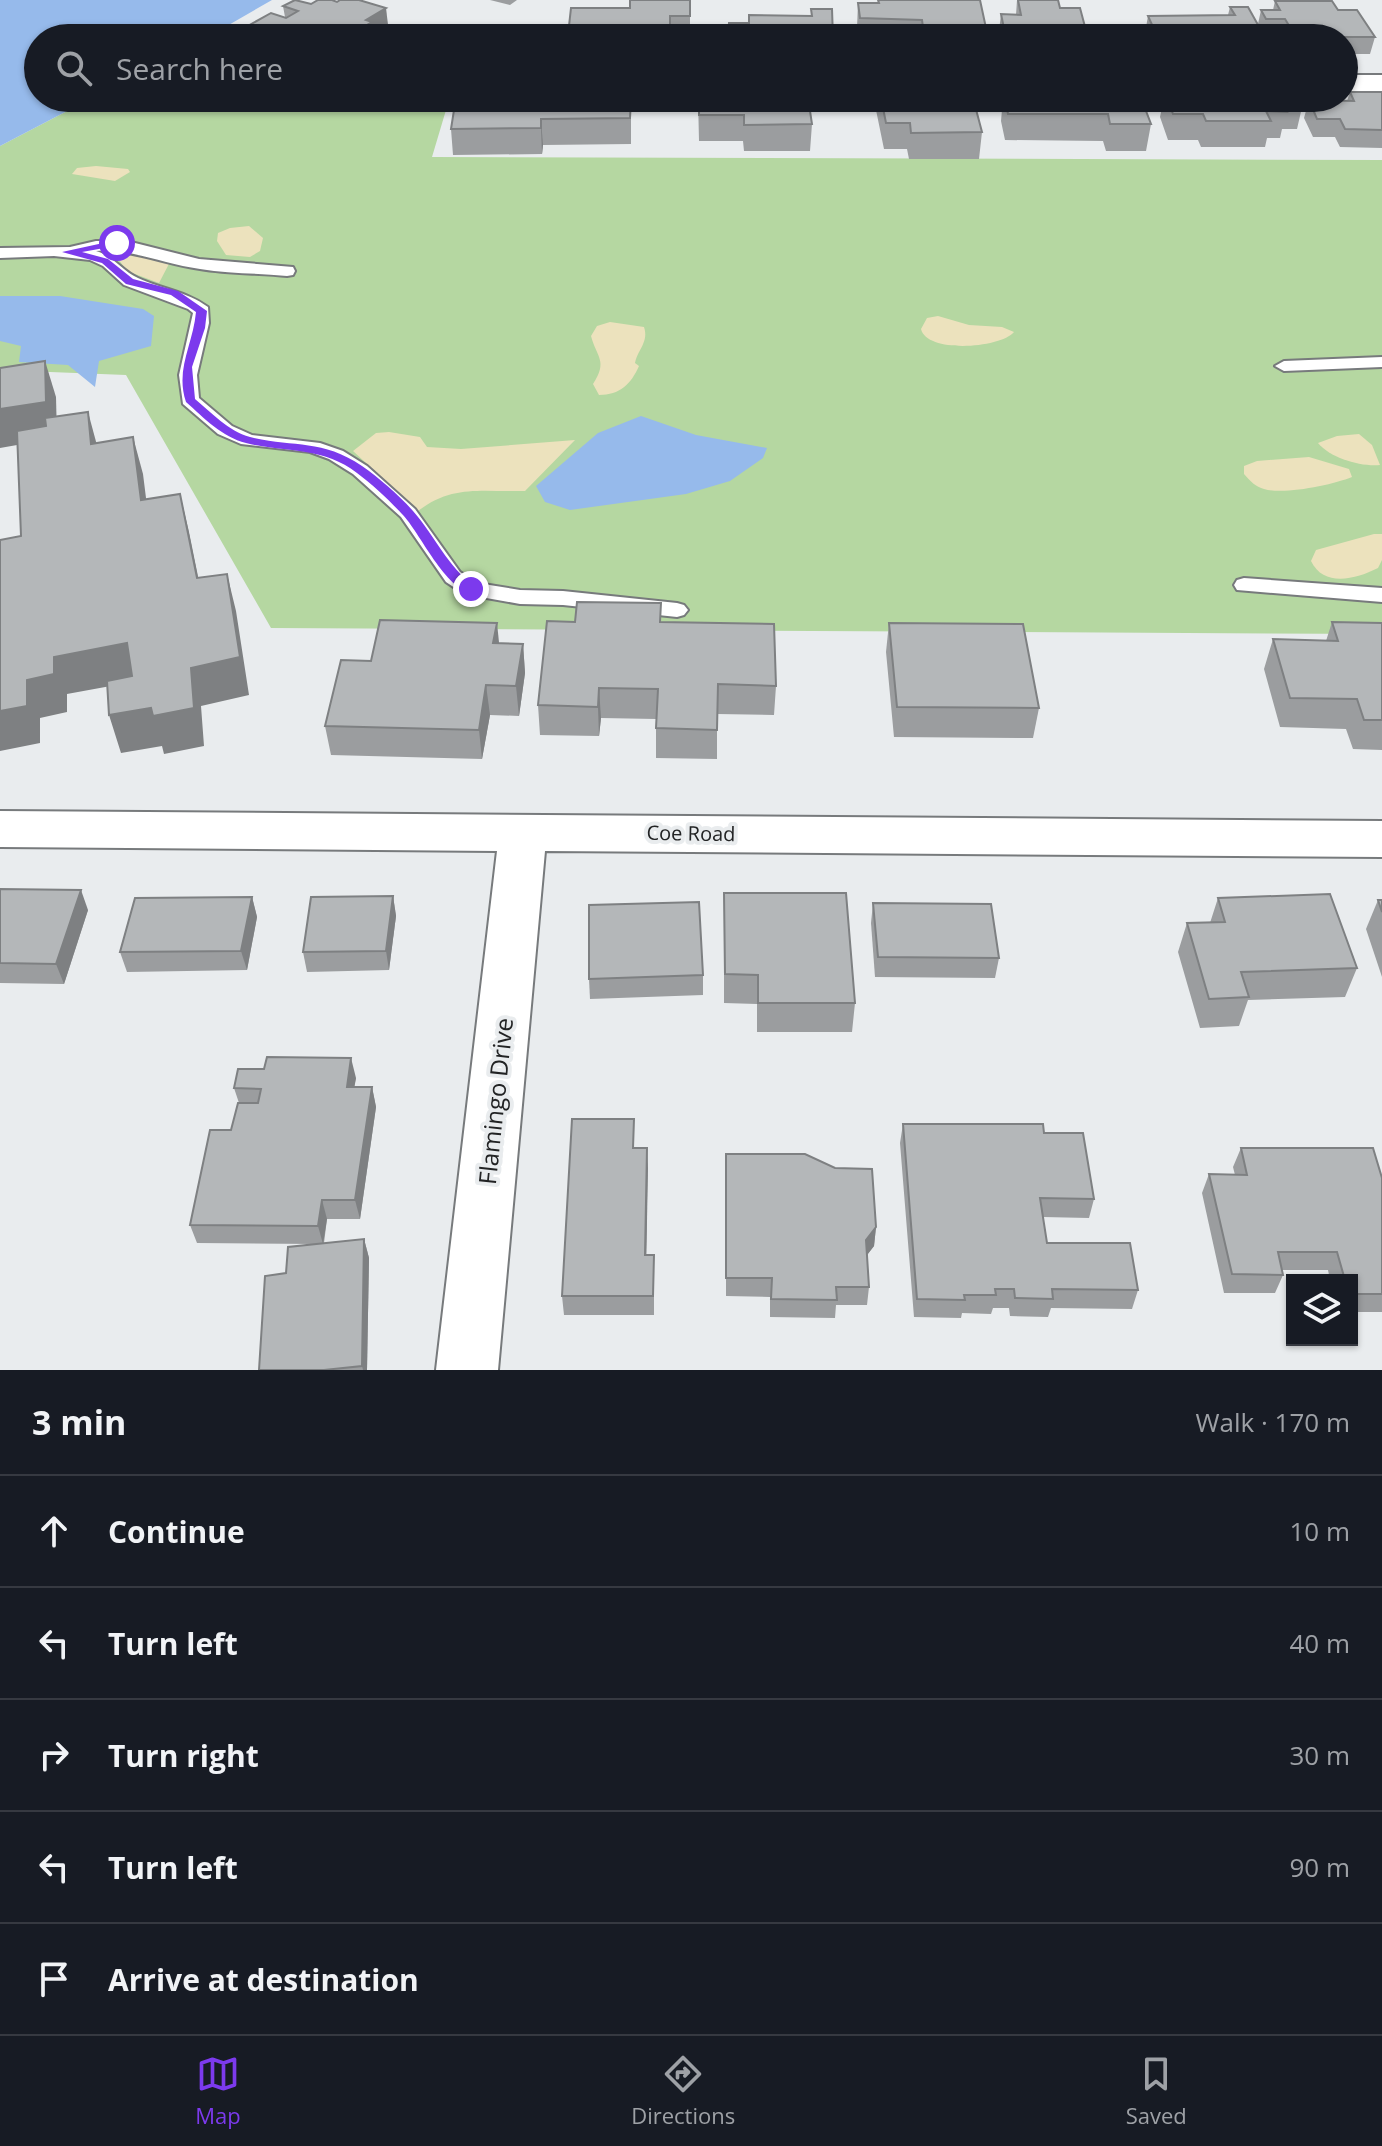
<!DOCTYPE html>
<html lang="en">
<head>
<meta charset="utf-8">
<style>
	:root { --surface:#171b24; --page:#20242c; --text:#f1f3f6; --muted:#9ea1a6; --line:#363941; --accent:#7c3aed }
	body { margin:0; font-family:"Open Sans",sans-serif; background:var(--page); color:var(--text) }
	.controls { position:absolute; right:24px; bottom:24px; display:grid; overflow:hidden; border-radius:0px; box-shadow:0 2px 6px #0004 }
	.controls button { width:72px; height:72px; display:grid; place-items:center; padding:0; border:0; border-bottom:2px solid var(--line); background:var(--surface); color:var(--text); font:40px sans-serif }
	.stop { position:absolute; width:24px; height:24px; margin:-18px; border:6px solid #7c3aed; border-radius:50%; background:#fff }
	.stop.end { background:#7c3aed; border-color:#fff; box-shadow:0 2px 8px #0008 }
	.list { margin:0; padding:0; list-style:none }
	h2 { display:flex; justify-content:space-between; align-items:center; height:104px; margin:0; padding:0 32px; font-size:34px }
	h2 small { font-size:26px; font-weight:400; color:var(--muted) }
	.list li { display:grid; grid-template-columns:52px 1fr auto; gap:24px; align-items:center; box-sizing:border-box; height:112px; padding:0 32px; border-top:2px solid var(--line) }
	.list b { display:block; font-size:30px; white-space:nowrap }
	.list em { font-size:26px; font-style:normal; color:var(--muted) }
	.icon { flex:none; width:44px; height:44px; fill:none; stroke:currentColor; stroke-width:2; stroke-linecap:round; stroke-linejoin:round }
	.map { position:relative; flex:none; width:1382px; height:1370px; overflow:hidden }
	.search { position:absolute; background:var(--surface); box-shadow:0 2px 6px #0004; left:24px; right:24px; top:24px; height:88px; display:flex; align-items:center; gap:20px; box-sizing:border-box; padding:0 28px; border-radius:44px; color:var(--muted); font-size:30px }
	.sheet { height:664px; background:var(--surface) }
	nav { display:flex; justify-content:space-around; align-items:center; box-sizing:border-box; height:112px; border-top:2px solid var(--line); background:var(--surface); font-size:22px; color:var(--muted) }
	nav a { display:grid; justify-items:center; gap:4px }
	nav .on { color:var(--accent) }
	.map>svg:first-child { display:block }
	.green { fill:#b5d7a1 }
	.sand { fill:#ece2bd }
	.water { fill:#96baeb }
	.lines { fill:none; stroke-linecap:round; stroke-linejoin:round }
	.lane-casing { stroke:#777a7c; stroke-width:4 }
	.street-casing { stroke:#777a7c; stroke-width:4 }
	.lane { fill:#fff; fill-rule:evenodd }
	.street { fill:#fff; fill-rule:evenodd }
	.wall { fill:#9b9d9f }
	.shaded-wall { fill:#7e8082 }
	.building { fill:#b4b7b9; stroke:#7e8082; stroke-width:2 }
	.route { fill:#7c3aed }
	.labels { text-anchor:middle; dominant-baseline:central; stroke-width:8; stroke-linejoin:round; paint-order:stroke }
	.street-label { font-size:20px; fill:#222324; stroke:#e9ecee }
	.near-street-label { font-size:24px; fill:#222324; stroke:#e9ecee }
</style>
</head>
<body>
<div class="map">
<svg width="1382" height="1370" viewBox="0 0 1382 1370">
	<rect width="100%" height="100%" fill="#e9ecee"/>
	<path class="green" d="M92 98H417L446 110 432 157 1382 160V634L271 628 126 375 0 370V146Z"/>
	<g class="sand">
		<path d="M96 166 128 169 130 172 115 181 72 174 77 168Z"/>
		<path d="M249 226 263 238 260 251 250 257 226 255 217 241 218 233 230 228Z"/>
		<path d="M102 246 171 260 159 283 127 271 119 260 93 250Z"/>
		<path d="M938 316 969 325 1002 327 1014 332C1001 348 927 354 921 329L927 318Z"/>
		<path d="M610 322 644 327C649 342 638 349 635 363L639 366C631 384 620 395 599 395L593 384C608 361 597 358 591 336L597 326Z"/>
		<path d="M389 432 420 437 427 447 461 449 575 440 525 491C484 492 452 484 418 511L353 451 376 433Z"/>
		<path d="M1359 434 1372 445 1380 465C1361 467 1330 458 1318 443L1337 436Z"/>
		<path d="M1309 457 1349 469 1352 477C1332 485 1284 495 1264 489 1256 487 1250 481 1244 474V466L1257 461Z"/>
		<path d="M1374 534H1382V560L1378 568C1356 579 1324 588 1311 561L1316 550Z"/>
	</g>
	<g class="water">
		<path d="M0 0H272L206 38H38V98H92L0 146Z"/>
		<path d="M0 296H60L143 309 154 316 151 346 99 361 95 387 68 365 19 362 21 346 0 341Z"/>
		<path d="M641 416 696 435 767 448 763 458 730 481 686 494 570 510 545 502 536 486 598 433Z"/>
	</g>
	<g class="lines">
		<g class="lane-casing">
			<g id="lane">
				<path d="M96 241H127L199 259 293 267 295 271 293 275 287 276C258 273 229 274 200 269 164 264 133 249 96 251 114 256 122 271 138 278 162 289 186 291 208 307L209 323 197 375 199 398 232 426 252 435 320 443 343 451 367 466 415 509 460 572 477 583 520 590 563 591 677 603 684 605 688 610 684 615 677 617 563 605 520 604 464 594 446 582 401 517 353 474 329 459 310 452 241 444 218 434 183 404 179 375 193 313 188 309 124 285 103 266 90 260 54 256 0 258V248L70 247Z"/>
				<path d="M1382 357V367L1284 371 1275 366 1284 361Z"/>
				<path d="M1244 578 1382 588V602L1237 590 1234 585 1237 580Z"/>
			</g>
		</g>
		<g class="street-casing">
			<g id="street">
				<rect x="1344" y="75" width="38" height="18"/>
				<path d="M0 811 1382 821V857L545 851 498 1370H436L497 851 0 847Z"/>
			</g>
		</g>
		<use href="#lane" class="lane"/>
		<use href="#street" class="street"/>
	</g>
	<g class="wall">
		<path d="M490 0H517L510 5Z"/>
		<path d="M690 0V38H570L569 26 630 8Z"/>
		<path d="M878 0H980L986 28 984 38H858L857 28 858 3H878Z"/>
		<path d="M1017 0 1060 8 1088 38H1000L999 31 1001 14 1016 15Z"/>
		<path d="M1275 1 1338 10 1375 37 1370 54H1344V38H1282L1281 36H1262L1261 35 1260 38H1147L1145 33 1148 16 1228 15 1230 7 1258 24 1261 10H1273Z"/>
		<path d="M283 6 389 33 380 38H248L246 27 285 17Z"/>
		<path d="M1350 92H1382V148L1340 147 1335 137H1313L1304 118 1309 100 1347 101Z"/>
		<path d="M698 98 812 124 810 151H744L743 141H699Z"/>
		<path d="M877 98H973L982 132 979 159H909L907 149H884L876 110Z"/>
		<path d="M1003 98H1141L1151 124 1146 151H1106L1103 141 1005 140 1001 121Z"/>
		<path d="M1164 98H1301L1303 103 1297 129H1282L1280 138H1267L1265 147H1201L1198 140H1168L1160 117Z"/>
		<path d="M610 99H631V144L543 145 542 154 453 155 451 129 476 110Z"/>
		<path d="M575 622H661L776 686 774 715 717 714V759L656 758V719L601 718 599 736 540 735 538 705Z"/>
		<path d="M1332 622 1382 623V750L1353 749 1346 729 1280 727 1264 669 1273 639 1326 641Z"/>
		<path d="M889 623 1039 708 1033 738 894 737 886 652Z"/>
		<path d="M499 643 523 644 525 673 519 716 490 715 482 759 331 755 325 726 371 661Z"/>
		<path d="M0 889 88 910 64 984 0 983Z"/>
		<path d="M724 893 855 1003 852 1032H757V1004L724 1003Z"/>
		<path d="M393 896 396 916 389 970 307 972 303 952Z"/>
		<path d="M252 897 257 917 247 970 127 972 120 952Z"/>
		<path d="M1218 898 1357 968 1345 997 1248 1000 1239 1026 1200 1028 1178 952 1187 923H1210Z"/>
		<path d="M1378 900H1382V977L1366 929Z"/>
		<path d="M873 903 999 958 995 978 875 977 871 923Z"/>
		<path d="M703 975V995L590 999 589 979Z"/>
		<path d="M356 1078 354 1087H372L376 1107 360 1219H327L324 1243 364 1239 369 1258 367 1370H259L286 1273 314 1244 197 1243 190 1225 231 1130 239 1103 234 1088Z"/>
		<path d="M903 1124 1044 1133 1094 1199 1089 1218 1043 1217 1047 1243 1138 1290 1132 1309 1051 1308 1048 1317 1010 1316 1009 1308H993L991 1314 962 1313 961 1318 914 1317 900 1143Z"/>
		<path d="M634 1138V1148H647L646 1255H654V1315H564L562 1296Z"/>
		<path d="M1241 1148 1382 1178V1312H1352V1280H1330L1328 1270H1282L1283 1275 1275 1293H1224L1202 1193 1209 1174 1235 1175 1233 1167Z"/>
		<path d="M726 1173 876 1227 874 1246 867 1255 869 1287 867 1305H836L835 1318 770 1317V1297L726 1296Z"/>
	</g>
	<g class="shaded-wall">
		<path d="M386 8 389 33 380 38H344L366 20Z"/>
		<path d="M541 119 543 145 542 154 541 128Z"/>
		<path d="M45 361 56 397 57 438 0 448V409Z"/>
		<path d="M88 412 98 449 91 444Z"/>
		<path d="M133 437 143 474 151 538 141 500Z"/>
		<path d="M180 494 189 532 206 616 197 578Z"/>
		<path d="M227 574 236 611 249 695 201 706 204 746 164 754 162 746 121 753 109 715 191 668Z"/>
		<path d="M497 623 500 652 493 643Z"/>
		<path d="M127 643 138 681 67 694V712L40 718V743L0 751V711L27 680 54 657Z"/>
		<path d="M523 644 525 673 519 716 516 686Z"/>
		<path d="M486 685 490 715 482 759 479 730Z"/>
		<path d="M599 688 601 718 599 736 598 707Z"/>
		<path d="M81 890 88 910 64 984 56 964Z"/>
		<path d="M393 896 396 916 389 970 386 951Z"/>
		<path d="M252 897 257 917 247 970 241 951Z"/>
		<path d="M351 1058 356 1078 351 1106 347 1087Z"/>
		<path d="M372 1087 376 1107 360 1219 355 1200Z"/>
		<path d="M647 1148 648 1168 646 1274 645 1255Z"/>
		<path d="M322 1200 327 1219 323 1244 318 1226Z"/>
		<path d="M876 1227 874 1246 864 1259 866 1240Z"/>
		<path d="M364 1239 369 1258 367 1370H363L362 1366Z"/>
	</g>
	<g class="building">
		<path d="M295 0 311 4 318 0H332L337 2 340 0H359L386 8 366 20 372 22 344 38H250L261 32 246 27 271 13 286 18 298 11 283 6Z"/>
		<path d="M630 0H690V16H670V25H650V34H589L590 25 569 26 571 8H630Z"/>
		<path d="M878 0H980L986 28 923 27 922 20 860 18 858 3H879Z"/>
		<path d="M1018 0H1058L1060 8H1080L1088 38H1006L1001 14 1021 15Z"/>
		<path d="M1275 1H1332L1338 10H1357L1375 37H1296L1285 19H1266L1261 10H1280Z"/>
		<path d="M1230 7H1248L1262 32H1244L1247 38H1158L1148 16 1235 15Z"/>
		<path d="M811 9H832L833 38H728L729 23H749V15L812 16Z"/>
		<path d="M1350 92H1382V130L1345 129 1340 119H1317L1309 100 1354 101Z"/>
		<path d="M478 98H609V99H631L630 118 541 119V128L451 129 454 110H476Z"/>
		<path d="M699 98H808L812 124 744 125V115H699Z"/>
		<path d="M881 98H973L982 132 911 133 910 123H886Z"/>
		<path d="M1005 98H1141L1151 124H1110L1108 114H1008Z"/>
		<path d="M1167 98H1301L1303 103H1282L1287 112 1266 111 1271 121H1206L1203 114H1173Z"/>
		<path d="M45 361 46 402 0 409V368Z"/>
		<path d="M88 412 91 444 133 437 141 500 180 494 197 578 227 574 240 657 191 668 194 708 153 716 151 708 109 715 107 681 132 676 127 643 54 657V674L27 680V706L0 711V540L21 536 17 431 46 426 45 418Z"/>
		<path d="M577 602 661 603 660 622 774 624 776 686 718 684 717 730 656 728 658 689 599 688 598 707 538 705 547 621 575 622Z"/>
		<path d="M380 620 497 623 493 643 523 644 516 686 486 685 479 730 325 726 341 660 371 661Z"/>
		<path d="M1332 622 1382 623V720H1364L1357 699 1290 698 1273 639 1338 641Z"/>
		<path d="M889 623 1023 624 1039 708 897 707Z"/>
		<path d="M0 889 81 890 56 964 0 963Z"/>
		<path d="M724 893H846L855 1003H758V975L725 974Z"/>
		<path d="M1330 894 1357 968 1241 972 1249 997 1209 999 1187 923 1225 922 1218 898Z"/>
		<path d="M393 896 386 951 303 952 311 897Z"/>
		<path d="M252 897 241 951 120 952 135 898Z"/>
		<path d="M1378 900H1382V912Z"/>
		<path d="M699 902 703 975 589 979V905Z"/>
		<path d="M873 903 991 904 999 958 878 957Z"/>
		<path d="M267 1057 351 1058 347 1087H372L355 1200H322L318 1226 190 1225 210 1130H231L238 1103H258L261 1089 234 1088 238 1069H264Z"/>
		<path d="M572 1119H634L633 1148H647L645 1255H654L653 1296H562Z"/>
		<path d="M903 1124H1043L1044 1133H1083L1094 1199 1040 1198 1047 1243H1130L1138 1290 1052 1289 1053 1299 1015 1298 1014 1289H995L996 1295H964L965 1300 917 1299Z"/>
		<path d="M1241 1148H1373L1382 1178V1294H1352V1280H1345L1337 1252H1278L1283 1275 1232 1274 1209 1174 1247 1175Z"/>
		<path d="M726 1154H805L835 1168 872 1169 876 1227 866 1240 869 1287H836L837 1300 771 1299 772 1278H726Z"/>
		<path d="M364 1239 362 1366 324 1370H259L265 1276 286 1273 288 1247Z"/>
	</g>
	<path class="route" d="M117 240 121 245 82 252 108 259 133 279 178 291 207 311 205 328 192 367 195 399C212 413 228 431 250 437 293 448 321 438 362 466 379 478 399 495 413 511 435 536 447 566 475 587V592C448 596 420 532 402 514 389 500 373 485 357 473 322 446 286 453 246 443 222 437 204 418 186 402 175 369 193 345 196 312L171 295 126 284 102 263 62 252Z"/>
	<g class="labels">
		<g class="street-label">
			<text transform="translate(691 833) rotate(1)">Coe Road</text>
		</g>
		<g class="near-street-label">
			<text transform="translate(495 1101) rotate(-84)">Flamingo Drive</text>
		</g>
	</g>
</svg>
<div class="controls">
<button><svg class="icon" aria-label="layers" viewBox="0 0 24 24"><path d="M12 4l9 5-9 5-9-5zM3 14l9 5 9-5"/></svg></button>
</div>
<div class="stop" style="left:117px;top:243px"></div>
<div class="stop end" style="left:471px;top:589px"></div>
<div class="search"><svg class="icon" aria-label="search" viewBox="0 0 24 24"><circle cx="10" cy="10" r="6"/><path d="M15 15l6 6"/></svg>Search here</div>
</div>
<section class="sheet">
<h2>3 min<small>Walk · 170 m</small></h2>
<ul class="list">
<li><svg class="icon" aria-label="ahead" viewBox="0 0 24 24"><path d="M12 20V5M6 11l6-6 6 6"/></svg><div><b>Continue</b></div><em>10 m</em></li>
<li><svg class="icon" aria-label="left" viewBox="0 0 24 24"><path d="M17 20v-9H6M10 6l-5 5 5 5"/></svg><div><b>Turn left</b></div><em>40 m</em></li>
<li><svg class="icon" aria-label="right" viewBox="0 0 24 24"><path d="M7 20v-9h11M14 6l5 5-5 5"/></svg><div><b>Turn right</b></div><em>30 m</em></li>
<li><svg class="icon" aria-label="left" viewBox="0 0 24 24"><path d="M17 20v-9H6M10 6l-5 5 5 5"/></svg><div><b>Turn left</b></div><em>90 m</em></li>
<li><svg class="icon" aria-label="arrive" viewBox="0 0 24 24"><path d="M6 21V4h12l-3 4 3 4H6"/></svg><div><b>Arrive at destination</b></div></li>
</ul>
</section>
<nav>
<a class="on"><svg class="icon" aria-label="map" viewBox="0 0 24 24"><path d="M3 6l6-2 6 2 6-2v14l-6 2-6-2-6 2zM9 4v14M15 6v14"/></svg>Map</a>
<a><svg class="icon" aria-label="directions" viewBox="0 0 24 24"><path d="M12 3l9 9-9 9-9-9zM9 14v-3h6M13 9l2 2-2 2"/></svg>Directions</a>
<a><svg class="icon" aria-label="saved" viewBox="0 0 24 24"><path d="M7 4h10v16l-5-4-5 4z"/></svg>Saved</a>
</nav>
</body>
</html>
